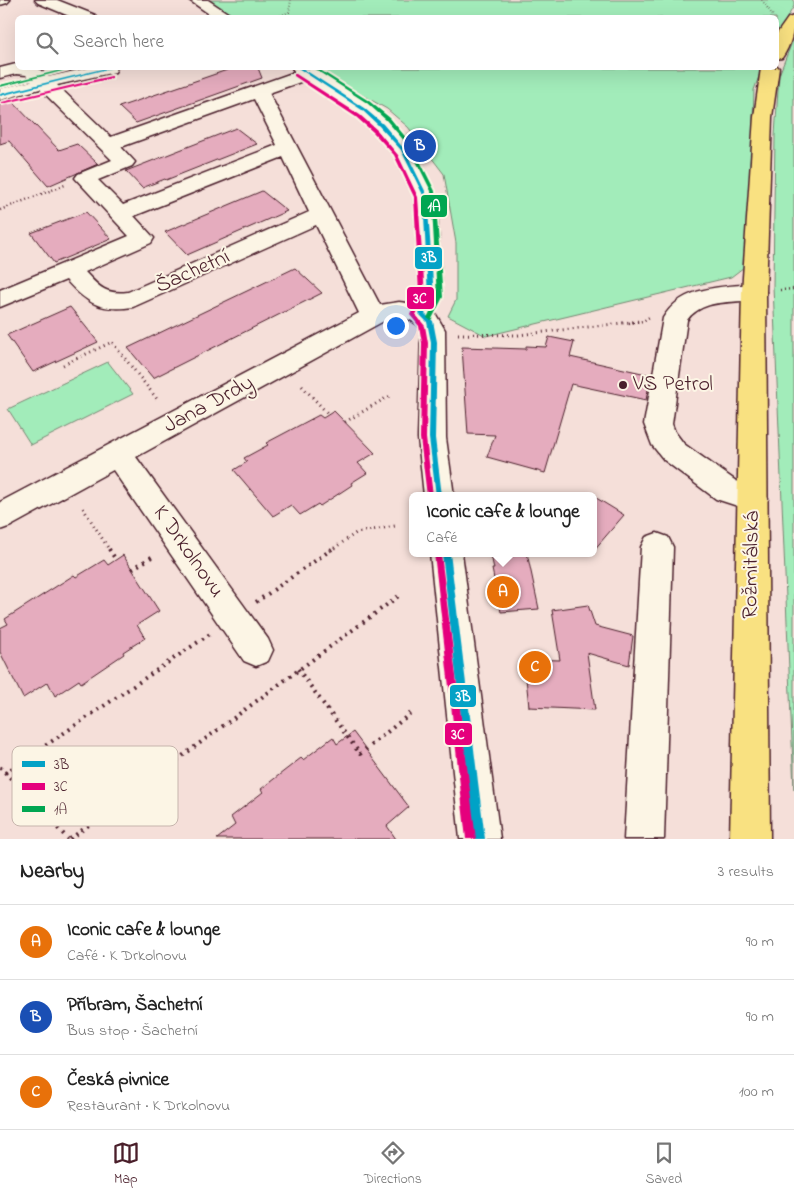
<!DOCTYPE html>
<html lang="en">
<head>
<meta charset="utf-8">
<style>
	:root { --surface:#fff; --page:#f6f6f6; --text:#222; --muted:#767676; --line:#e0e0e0; --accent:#4a1f2b }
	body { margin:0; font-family:"Indie Flower",sans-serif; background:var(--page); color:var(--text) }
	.you { position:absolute; left:395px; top:325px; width:18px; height:18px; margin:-12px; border:4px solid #fff; border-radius:50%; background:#1a73e8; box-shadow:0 0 0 8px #1a73e833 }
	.badge { display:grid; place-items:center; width:32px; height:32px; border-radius:50%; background:var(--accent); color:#fff; font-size:16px; font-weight:700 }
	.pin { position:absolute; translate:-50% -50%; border:2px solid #fff; box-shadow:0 1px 5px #0006 }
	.popup { position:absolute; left:409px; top:492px; width:188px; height:65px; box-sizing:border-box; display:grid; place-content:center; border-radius:8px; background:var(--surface); filter:drop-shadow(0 1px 4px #0005); font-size:16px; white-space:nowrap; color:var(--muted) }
	.popup b { font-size:19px; color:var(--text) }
	.popup::after { content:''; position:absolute; left:50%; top:100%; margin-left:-10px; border:10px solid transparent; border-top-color:var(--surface) }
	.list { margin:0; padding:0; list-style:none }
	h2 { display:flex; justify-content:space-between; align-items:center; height:65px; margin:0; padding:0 20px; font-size:21px }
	h2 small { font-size:16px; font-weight:400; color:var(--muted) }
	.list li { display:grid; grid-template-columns:32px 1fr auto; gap:15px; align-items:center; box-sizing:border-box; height:75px; padding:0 20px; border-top:1px solid var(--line) }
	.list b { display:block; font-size:19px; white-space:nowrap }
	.list p { margin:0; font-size:16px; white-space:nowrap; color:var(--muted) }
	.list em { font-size:16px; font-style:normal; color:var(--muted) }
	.icon { flex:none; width:28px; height:28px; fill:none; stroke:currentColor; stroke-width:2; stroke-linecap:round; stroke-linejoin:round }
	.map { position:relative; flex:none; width:794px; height:839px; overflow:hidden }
	.search { position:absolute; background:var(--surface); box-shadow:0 5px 20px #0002; left:15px; right:15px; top:15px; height:55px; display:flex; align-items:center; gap:12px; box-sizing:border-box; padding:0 18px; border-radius:8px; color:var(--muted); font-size:19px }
	.sheet { height:290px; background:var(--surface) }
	nav { display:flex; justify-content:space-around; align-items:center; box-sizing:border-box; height:70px; border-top:1px solid var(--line); background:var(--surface); font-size:14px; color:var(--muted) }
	nav a { display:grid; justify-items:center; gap:2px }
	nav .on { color:var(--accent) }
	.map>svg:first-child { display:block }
	.green { fill:#a2ecba; stroke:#768672 }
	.building { fill:#e5acbe; stroke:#4a1f2b }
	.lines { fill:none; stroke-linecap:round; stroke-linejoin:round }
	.minor-casing { stroke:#4a1f2b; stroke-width:3 }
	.major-casing { stroke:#4a1f2b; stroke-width:3 }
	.path-far3 { stroke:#4a1f2b; stroke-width:2; stroke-dasharray:0.5 2.5; stroke-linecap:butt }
	.path-far2 { stroke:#4a1f2b; stroke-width:2.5; stroke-dasharray:1 3; stroke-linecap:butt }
	.path-far1 { stroke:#4a1f2b; stroke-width:3; stroke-dasharray:1 4; stroke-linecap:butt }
	.path { stroke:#4a1f2b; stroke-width:4; stroke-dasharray:2 5; stroke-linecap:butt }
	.minor { fill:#fcf5e5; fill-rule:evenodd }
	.major { fill:#f9e181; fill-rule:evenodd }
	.bus-1-casing { stroke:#fcf5e5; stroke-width:4 }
	.bus-2-casing { stroke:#fcf5e5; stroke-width:4 }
	.bus-3-casing { stroke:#fcf5e5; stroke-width:4 }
	.bus-1 { fill:#04a2c6; fill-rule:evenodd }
	.bus-2 { fill:#e5007d; fill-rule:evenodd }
	.bus-3 { fill:#00a651; fill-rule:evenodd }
	.poi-dot { fill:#4a1f2b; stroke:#fcf5e5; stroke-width:2 }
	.labels { text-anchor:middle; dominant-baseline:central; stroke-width:4; stroke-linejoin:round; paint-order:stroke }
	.street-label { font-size:22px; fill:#4a1f2b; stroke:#fcf5e5 }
	.poi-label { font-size:22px; fill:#4a1f2b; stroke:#fcf5e5; text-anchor:start }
	.key { fill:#fcf5e5; stroke:#c7b5ad; stroke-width:1 }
	.key-label { font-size:14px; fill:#4a1f2b }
	.line-badge { stroke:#fcf5e5; stroke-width:2 }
	.badge-label { font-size:14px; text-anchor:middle; font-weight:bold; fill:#fff }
</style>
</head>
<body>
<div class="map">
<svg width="794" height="839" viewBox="0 0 794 839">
	<rect width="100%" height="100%" fill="#f5dfd9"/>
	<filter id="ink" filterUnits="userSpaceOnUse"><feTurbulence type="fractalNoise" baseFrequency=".02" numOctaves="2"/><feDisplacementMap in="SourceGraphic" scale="10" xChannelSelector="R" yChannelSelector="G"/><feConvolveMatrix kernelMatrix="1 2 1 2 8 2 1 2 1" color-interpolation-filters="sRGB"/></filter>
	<g filter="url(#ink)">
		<g class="green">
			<path d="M197 0H794V6L777 35 776 18H227Z"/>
			<path d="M794 37V790L773 286 775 135 779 75Z"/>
			<path d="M315 68H762L754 90 748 264 731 277 486 336 448 316 456 300V243L444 174 408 127 387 109Z"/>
			<path d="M108 362 133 394 31 445 8 409Z"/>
		</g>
		<g class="building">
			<path d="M233 68H258L262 78 136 123 119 107Z"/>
			<path d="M10 99 59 150 77 144 98 164 48 186 9 141 0 144V102Z"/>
			<path d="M236 128 257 144 166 180 165 179 142 188 126 171Z"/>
			<path d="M262 191 287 211 187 255 165 232Z"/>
			<path d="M86 212 111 239 54 263 31 233Z"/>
			<path d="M295 268 322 293 153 378 128 348Z"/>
			<path d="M70 307 98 342 33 372 7 335Z"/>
			<path d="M549 337 574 342 570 357 651 375 646 400 571 384 545 473 487 457 495 435 468 434 462 347 526 349V346L546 347Z"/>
			<path d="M334 411 375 453 358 463 367 473 351 483 352 485 320 506 318 504 300 515 291 505 273 516 234 470 247 462 244 458 268 445 266 443 319 415 323 418Z"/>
			<path d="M593 496 624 515 593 551Z"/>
			<path d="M527 553 539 609 501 612 492 569H494L491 555Z"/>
			<path d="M123 555 159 611 137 625 145 638 123 652 124 654 81 683 79 680 55 696 48 682 23 698 0 652V628L8 624 5 619 74 575 76 577 104 560 108 565Z"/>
			<path d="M588 605 595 626 633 636 629 665 587 653 595 710 529 707 524 659 560 660 552 610Z"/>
			<path d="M353 732 409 807 387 826 396 839H217L235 825 231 817 263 792 261 789 301 758 303 760 333 737 337 744Z"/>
		</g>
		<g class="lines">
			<g class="minor-casing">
				<g id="minor">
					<path d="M0 0H10L7 3 0 5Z"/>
					<path d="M35 0H57L95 15 97 18H74L38 3Z"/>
					<path d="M189 0H208L235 18H215Z"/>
					<path d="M16 64 18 68H38L48 77 88 68H117L115 72 57 85 111 137 295 72 292 68 315 69 370 105 388 121 413 150 436 195 443 297 435 313 445 330 446 438 454 496H424L418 438 421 330C413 315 396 317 382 322L136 457 268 639 273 650 268 661 256 666 244 661 113 470 11 526 0 530V502L359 313 316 225 133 307C100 312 87 303 66 280L0 307V290L129 236 75 178 78 174 112 160 40 89 0 100V89L32 81 26 75 16 74 0 78V68ZM306 80 356 113 374 129 394 152 414 195 419 297 415 304 399 302 380 305 269 93ZM254 99 277 145 123 205 98 180 132 166 135 162 121 147ZM283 157 309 212 128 292C106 295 99 287 85 272L151 243 154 238 134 216Z"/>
					<path d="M754 284 762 286 766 292 762 298C737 305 705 296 687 320L672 424 675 432 684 444 736 481 764 490 768 499 764 508 753 511 716 499 664 460 652 445 644 424 663 318C682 286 720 287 754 284Z"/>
					<path d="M657 533 668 537 673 547 664 839H624L641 547 646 537Z"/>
					<path d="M430 553H462L500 839H460Z"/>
				</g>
			</g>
			<g class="major-casing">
				<g id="major">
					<path d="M794 16C794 31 791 45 782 58L776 59V35L788 18Z"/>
					<path d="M776 65 779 68 772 117 766 292 770 839H730L742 292 754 117 761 68H776Z"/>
				</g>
			</g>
			<g class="path-far3">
				<path d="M762 0 773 16"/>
				<path d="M275 18 289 12 291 0"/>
			</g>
			<g class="path-far2">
				<path d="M0 210 65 185"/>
				<path d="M780 290 794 289"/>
				<path d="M629 323 643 321 651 316"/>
			</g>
			<g class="path-far1">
				<path d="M458 334 518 335 640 321"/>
				<path d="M63 365 112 342 157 399"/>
				<path d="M302 386 329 415"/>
				<path d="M345 422 391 395"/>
				<path d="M83 508 110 551"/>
				<path d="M330 551 356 533 395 526"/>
			</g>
			<g class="path">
				<path d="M109 549 116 560"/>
				<path d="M132 569 155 555"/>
				<path d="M256 602 332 549"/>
				<path d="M298 669 360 754 412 712"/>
				<path d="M0 767 68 839"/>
				<path d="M5 773 210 634"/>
				<path d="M70 839 400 595"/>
			</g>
			<use href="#minor" class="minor"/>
			<use href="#major" class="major"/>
			<g class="bus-1-casing">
				<g id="bus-1">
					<path d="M106 68H111L0 96V94Z"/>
					<path d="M298 68H302L364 108 383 124 405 150 427 195 434 297 425 314 433 321 437 342 435 438 442 496H436L429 438 431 342 427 322 419 314 428 297 423 195 401 150 379 126 362 110Z"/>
					<path d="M442 553H450L485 839H475Z"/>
				</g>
			</g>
			<g class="bus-2-casing">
				<g id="bus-2">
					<path d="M294 74H296L360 115 377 130 398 155 418 197 425 295 416 315 425 326 428 343 426 438 433 496H427L420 438 422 343 419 326 410 315 419 295 414 197 394 155 373 132 356 117 294 76Z"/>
					<path d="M111 76H112V78L2 104 0 103 2 102Z"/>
					<path d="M434 553 441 554 476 839H466Z"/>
				</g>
			</g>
			<g class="bus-3-casing">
				<g id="bus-3">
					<path d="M69 68H74L0 87V85Z"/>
					<path d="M313 68H317L369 101 390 118 412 145 435 191 443 297 432 319 430 320 427 318 437 297 431 191 408 145 386 120 367 103Z"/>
				</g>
			</g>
			<use href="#bus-1" class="bus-1"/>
			<use href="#bus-2" class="bus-2"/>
			<use href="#bus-3" class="bus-3"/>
		</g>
	</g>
	<circle class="poi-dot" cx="623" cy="385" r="5"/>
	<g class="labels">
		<g class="street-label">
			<text transform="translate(193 272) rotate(-24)">Šachetní</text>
			<text transform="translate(209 405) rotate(-28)">Jana Drdy</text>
			<text transform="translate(188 552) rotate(55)">K Drkolnovu</text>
			<text transform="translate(752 565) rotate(-89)">Rožmitálská</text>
		</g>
		<g class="poi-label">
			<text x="633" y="385">VS Petrol</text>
		</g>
	</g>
	<rect x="12" y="746" width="166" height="80" rx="8" class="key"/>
	<rect x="22" y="761" width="23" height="6" fill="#04a2c6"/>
	<rect x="22" y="783" width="23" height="7" fill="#e5007d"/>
	<rect x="22" y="806" width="23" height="6" fill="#00a651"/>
	<g class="key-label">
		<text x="54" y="769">3B</text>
		<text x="54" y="791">3C</text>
		<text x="54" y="814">1A</text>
	</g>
	<g class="line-badge">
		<rect x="420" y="194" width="28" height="24" rx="5" fill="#00a651"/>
		<rect x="414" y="246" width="29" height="24" rx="5" fill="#04a2c6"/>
		<rect x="406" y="286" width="29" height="24" rx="5" fill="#e5007d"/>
		<rect x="449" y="684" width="28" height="24" rx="5" fill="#04a2c6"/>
		<rect x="444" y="722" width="29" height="24" rx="5" fill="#e5007d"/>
	</g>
	<g class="badge-label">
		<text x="434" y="211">1A</text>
		<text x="429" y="262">3B</text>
		<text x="420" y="303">3C</text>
		<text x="463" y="701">3B</text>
		<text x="458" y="739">3C</text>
	</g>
</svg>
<div class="you"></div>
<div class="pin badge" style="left:503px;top:592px;background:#e8710a">A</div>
<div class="popup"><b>Iconic cafe &amp; lounge</b>Café</div>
<div class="pin badge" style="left:420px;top:146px;background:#1a4fb4">B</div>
<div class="pin badge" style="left:535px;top:667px;background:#e8710a">C</div>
<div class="search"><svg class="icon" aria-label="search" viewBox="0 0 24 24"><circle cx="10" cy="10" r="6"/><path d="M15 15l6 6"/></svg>Search here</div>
</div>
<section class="sheet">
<h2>Nearby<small>3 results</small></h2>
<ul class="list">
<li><span class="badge" style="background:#e8710a">A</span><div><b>Iconic cafe &amp; lounge</b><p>Café · K Drkolnovu</p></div><em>90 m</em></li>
<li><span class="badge" style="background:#1a4fb4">B</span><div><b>Příbram, Šachetní</b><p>Bus stop · Šachetní</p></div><em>90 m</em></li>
<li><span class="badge" style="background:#e8710a">C</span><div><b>Česká pivnice</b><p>Restaurant · K Drkolnovu</p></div><em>100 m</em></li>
</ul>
</section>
<nav>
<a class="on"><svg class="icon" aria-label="map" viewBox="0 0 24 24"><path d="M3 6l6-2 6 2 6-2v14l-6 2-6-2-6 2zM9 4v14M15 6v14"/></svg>Map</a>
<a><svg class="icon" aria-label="directions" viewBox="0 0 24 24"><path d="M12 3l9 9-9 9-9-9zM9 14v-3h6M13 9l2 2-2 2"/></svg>Directions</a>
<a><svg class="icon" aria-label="saved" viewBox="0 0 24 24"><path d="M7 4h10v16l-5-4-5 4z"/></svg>Saved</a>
</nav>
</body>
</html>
